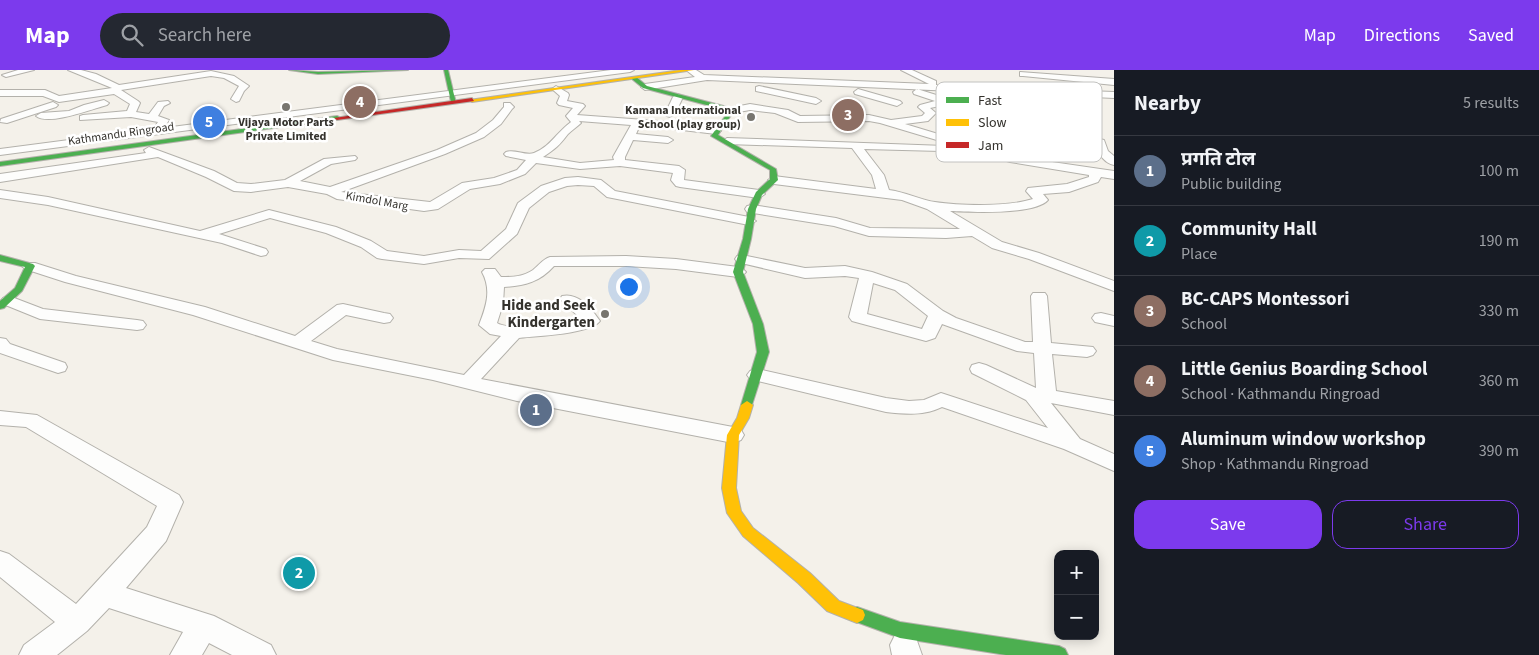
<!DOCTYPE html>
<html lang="en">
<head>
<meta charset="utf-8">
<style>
	:root { --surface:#171b24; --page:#242831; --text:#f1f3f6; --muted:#9ea1a6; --line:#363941; --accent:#7c3aed }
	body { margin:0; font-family:"Source Sans 3","Noto Sans Devanagari",sans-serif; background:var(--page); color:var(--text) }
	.controls { position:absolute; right:15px; bottom:15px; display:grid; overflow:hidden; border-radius:10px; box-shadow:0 2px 12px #0003 }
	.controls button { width:45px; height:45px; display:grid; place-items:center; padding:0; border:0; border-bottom:1px solid var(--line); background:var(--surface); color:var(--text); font:25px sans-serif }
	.you { position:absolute; left:628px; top:216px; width:18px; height:18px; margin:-12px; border:4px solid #fff; border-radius:50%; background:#1a73e8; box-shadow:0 0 0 8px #1a73e833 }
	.badge { display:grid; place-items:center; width:32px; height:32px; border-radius:50%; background:var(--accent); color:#fff; font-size:16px; font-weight:700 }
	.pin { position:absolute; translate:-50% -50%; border:2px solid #fff; box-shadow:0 1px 5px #0006 }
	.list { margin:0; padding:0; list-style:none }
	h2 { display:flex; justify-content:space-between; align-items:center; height:65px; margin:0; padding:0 20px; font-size:21px }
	h2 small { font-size:16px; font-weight:400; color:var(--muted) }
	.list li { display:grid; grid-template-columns:32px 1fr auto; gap:15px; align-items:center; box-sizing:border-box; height:70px; padding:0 20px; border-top:1px solid var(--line) }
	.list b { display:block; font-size:19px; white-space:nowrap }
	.list p { margin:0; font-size:16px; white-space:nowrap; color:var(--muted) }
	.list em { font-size:16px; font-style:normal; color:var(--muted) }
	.actions { display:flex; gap:10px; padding:15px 20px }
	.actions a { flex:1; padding:11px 0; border:1px solid var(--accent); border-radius:15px; text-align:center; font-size:18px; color:var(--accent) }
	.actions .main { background:var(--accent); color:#fff }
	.icon { flex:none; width:28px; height:28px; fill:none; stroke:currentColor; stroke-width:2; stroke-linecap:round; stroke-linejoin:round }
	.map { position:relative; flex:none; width:1114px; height:585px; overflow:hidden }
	header { display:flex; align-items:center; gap:30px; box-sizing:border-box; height:70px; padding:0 25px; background:var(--accent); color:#fff }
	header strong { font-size:24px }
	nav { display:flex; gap:28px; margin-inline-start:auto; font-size:18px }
	.search { width:350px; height:45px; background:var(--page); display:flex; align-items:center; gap:12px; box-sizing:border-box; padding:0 18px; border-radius:28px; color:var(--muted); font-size:19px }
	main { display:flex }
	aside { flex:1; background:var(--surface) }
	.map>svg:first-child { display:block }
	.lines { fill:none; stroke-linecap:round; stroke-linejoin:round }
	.street-casing { stroke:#b3b1ab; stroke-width:2 }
	.fast-casing { stroke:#b3b1ab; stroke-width:2 }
	.slow-casing { stroke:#b3b1ab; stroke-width:2 }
	.jam-casing { stroke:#b3b1ab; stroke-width:2 }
	.street { fill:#fdfdfc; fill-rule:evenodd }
	.fast { fill:#4caf50; fill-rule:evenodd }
	.slow { fill:#ffc107; fill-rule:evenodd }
	.jam { fill:#c62828; fill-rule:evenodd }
	.poi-dot { fill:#77756f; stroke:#fff; stroke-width:2 }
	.labels { text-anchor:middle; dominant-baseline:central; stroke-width:5; stroke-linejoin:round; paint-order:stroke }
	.far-poi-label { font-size:12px; font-weight:bold; fill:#34322d; stroke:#fff; text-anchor:end }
	.far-street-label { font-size:12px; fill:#34322d; stroke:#fff }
	.poi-label { font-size:15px; font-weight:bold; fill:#34322d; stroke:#fff; text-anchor:end }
	.key { fill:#fff; stroke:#c2c2c0; stroke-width:1 }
	.key-label { font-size:14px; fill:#34322d }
</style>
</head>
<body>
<header>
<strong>Map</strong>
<div class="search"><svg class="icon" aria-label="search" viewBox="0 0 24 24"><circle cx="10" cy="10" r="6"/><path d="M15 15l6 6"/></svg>Search here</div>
<nav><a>Map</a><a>Directions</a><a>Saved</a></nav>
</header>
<main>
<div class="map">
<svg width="1114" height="585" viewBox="0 0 1114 585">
	<rect width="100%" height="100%" fill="#f4f1ea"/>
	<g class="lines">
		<g class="street-casing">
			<g id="street">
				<path d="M18 0H34L6 7 2 5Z"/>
				<path d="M68 0H81L96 4 119 15 211 1 234 6 249 16 244 21 239 31 236 32 231 29 239 16 224 8 211 6 121 20 138 31 140 33 136 42 149 44 158 32 168 31 170 33 164 36 158 46 169 50 164 58 611 0H634L630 2 0 85V79L153 59 158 52 131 47 80 50V46L83 45 127 41 130 34 114 24 59 32 43 26H0V20H45L59 26 112 18Z"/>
				<path d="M686 0H696L704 5 929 14 901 0H912L936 11V15L1114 22V28L1011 23 1064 54 1068 61 1104 70 1108 81 1114 86V95C1104 93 1098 83 1095 74L1064 66 1020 62 1019 60 1024 57 1057 59 1029 42 962 39 945 35 930 38 936 43 928 51 905 54 1011 86 1114 101V109L1101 107 1098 112 1069 122 1043 124 1048 130C1035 145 970 142 950 141L1002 172 1039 183 1114 211V221L1029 189 992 178 972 166 946 168 869 166 834 156 747 142 745 139 747 136 752 135 836 148 870 158 960 159 927 139 902 130 774 114 768 110 774 106 876 119 872 105 852 78 727 74 722 71 727 68 945 76 946 78 945 80 941 81 864 79 884 105 889 120C906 122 920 130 935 132 962 136 1007 137 1033 129L1026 121 1028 118 1067 114 1089 107V105L1010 92 880 53 869 51 798 52 775 43 750 40 733 43 728 40 730 38 750 34 788 40 800 46 869 45 891 50 922 46 925 43 918 37 920 35 935 31 914 24 913 22 917 19 962 33 1020 36 999 23 707 10 645 20 641 17 645 14 695 7Z"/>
				<path d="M1020 2 1114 9V15L1023 6H1020Z"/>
				<path d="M556 16 568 23 569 25 567 31 583 34 585 36 577 45 672 52 720 59 721 61 716 64 640 55 636 64 668 67 673 70 668 73 633 70 625 87V90L679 96 685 100 684 110 759 120 765 124 759 128 680 117 676 116 671 110 673 103 620 96 580 99 536 93 525 104 500 114 470 119 438 139 424 141 337 129 327 124 288 117 251 122 234 121 206 107 158 87 0 112V104L146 83 144 80 149 77 214 101 237 113 251 114 285 110 324 89 355 86 357 88 355 90 331 94 300 111 330 117 437 80 476 63 493 50 504 37V33H510L514 37 512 39 501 54 484 67 445 84 341 122 430 132 462 113 494 108 517 100 526 90 506 86 504 84 506 82C515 79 526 86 534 83 550 77 557 62 571 52L566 46 573 38 559 35 557 33 560 26 552 19ZM579 51 631 55 613 87 614 90 580 93 543 87C555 79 559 76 568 64 572 60 577 57 581 53Z"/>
				<path d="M759 16 816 28 821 31 816 34 756 21V17Z"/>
				<path d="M858 19 900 31 902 33 897 36 855 24 854 22Z"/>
				<path d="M678 24 683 27 675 44 670 47 667 46 665 44 673 27Z"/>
				<path d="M104 30 109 33 107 35C92 39 49 56 36 46L41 43 69 41 84 35Z"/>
				<path d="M53 32 58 35 56 37 7 53 0 52 1 49Z"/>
				<path d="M578 107 601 110 615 121 749 147 756 151 749 155 607 127 594 116 578 115 567 116 549 122 529 138 517 164 489 189 459 188 424 194 382 189 377 188 361 177 326 163 270 148 219 164 266 179 268 182 266 185 261 186 222 173 48 135 0 128V120L48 127 200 161 269 140 336 157 371 171 387 181 424 186 459 180 481 181 506 159 518 133 541 116 565 108Z"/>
				<path d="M742 185 805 198 845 196 872 202 907 214 943 241 956 248 1025 272H1033L1031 226 1033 223H1045L1047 226 1051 273 1093 277 1096 281 1093 285 1087 287 1052 284 1056 321 1114 331V345L1051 333 1080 369 1114 384V401L1064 379 942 337C923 346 906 344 886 342L750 309 747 305 750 301 757 299 886 328 909 331 924 330 941 323 1048 358 1026 330 972 303 970 299 972 295 979 293 986 295 1036 318 1034 283 1017 281 942 254 935 268 926 271 852 251 849 247 859 208 845 206 805 208 737 192 735 189 737 186ZM873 213 895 220 928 246 922 259 867 244Z"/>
				<path d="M626 186 676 189 738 197 743 199 746 202 743 205 738 207 676 199 626 196H554C540 212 524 216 504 217L503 234 497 253C509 261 566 254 581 249L560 229 562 226C578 222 592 239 600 251 591 264 536 266 519 268L481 309 733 357 741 360 744 365 741 370 733 373 517 331 433 310 333 290 193 245 65 212 25 199 22 196 25 193H35L76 206 205 237 295 266 337 235 343 234 384 243 390 244 393 248 390 252 384 253 346 245 311 271 337 279 464 305 501 266 490 264 479 255C486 237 492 220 482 202L485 199H495L501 207C512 207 523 207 533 200 539 195 543 189 550 187Z"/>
				<path d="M9 226 43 239 137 250 143 251 146 255 143 259 137 260 40 249 3 234 1 231 3 228Z"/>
				<path d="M1101 243 1114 246V256L1095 252 1092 248 1095 244Z"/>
				<path d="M0 268 6 269 10 274 65 293 67 297 65 301 58 303 0 283Z"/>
				<path d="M0 341 37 345 179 425 183 432 166 471 126 518 214 546 271 575 276 585H232L209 573 202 585H170L183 562 109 538 87 561 57 585H19L24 575 55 552 0 507V481L9 484 76 534 147 457 157 436 26 357 0 355Z"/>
				<path d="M905 561 915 565 922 585H892L890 575 895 565Z"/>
			</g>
		</g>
		<g class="fast-casing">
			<g id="fast">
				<path d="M289 0 318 2 408 0 318 4Z"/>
				<path d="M444 0H448L456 33 451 32Z"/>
				<path d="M632 7H636L647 16 735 39 718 65 776 99 778 110 762 125 756 139 751 169 743 202 763 254 769 282 751 338H743L741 335 757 282 753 254 733 202 743 169 748 139 756 122 770 109V100L711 66 729 41 643 18 632 9Z"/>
				<path d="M337 46 339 47V49L0 96V92Z"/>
				<path d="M0 185 33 194 35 196 22 221 4 238 0 239V231L15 218 25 197 0 191Z"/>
				<path d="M857 537 900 552 1059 576 1065 579 1068 585H1006L900 568 851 550 849 545 851 540Z"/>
			</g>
		</g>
		<g class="slow-casing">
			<g id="slow">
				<path d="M681 0H694L472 32 469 30Z"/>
				<path d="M747 331 753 335 749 348 739 365 736 418 741 441 753 458 810 503 839 531 863 540 865 545 863 550 857 553 827 541 798 513 743 466 727 443 722 418 727 365 737 348 741 335Z"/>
			</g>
		</g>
		<g class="jam-casing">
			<path id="jam" d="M472 28 474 31 337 50 334 48Z"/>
		</g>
		<use href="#street" class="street"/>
		<use href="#fast" class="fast"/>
		<use href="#slow" class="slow"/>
		<use href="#jam" class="jam"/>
	</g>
	<g class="poi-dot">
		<circle cx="286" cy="37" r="5"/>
		<circle cx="751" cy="47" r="5"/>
		<circle cx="605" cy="244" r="5"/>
	</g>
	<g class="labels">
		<g class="far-poi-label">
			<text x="741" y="40">Kamana International<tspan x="741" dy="14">School (play group)</tspan></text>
			<text x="286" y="52" text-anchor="middle">Vijaya Motor Parts<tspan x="286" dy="14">Private Limited</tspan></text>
		</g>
		<g class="far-street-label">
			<text transform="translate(121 64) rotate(-8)">Kathmandu Ringroad</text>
			<text transform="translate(377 131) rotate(10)">Kimdol Marg</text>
		</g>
		<g class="poi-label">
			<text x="595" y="235">Hide and Seek<tspan x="595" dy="17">Kindergarten</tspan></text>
		</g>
	</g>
	<rect x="936" y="12" width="166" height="80" rx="8" class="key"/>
	<rect x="946" y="27" width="23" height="6" fill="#4caf50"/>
	<rect x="946" y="49" width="23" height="7" fill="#ffc107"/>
	<rect x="946" y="72" width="23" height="6" fill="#c62828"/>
	<g class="key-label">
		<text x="978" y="35">Fast</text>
		<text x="978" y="57">Slow</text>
		<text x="978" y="80">Jam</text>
	</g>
</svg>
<div class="controls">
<button>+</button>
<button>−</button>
</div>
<div class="you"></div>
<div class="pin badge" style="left:536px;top:340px;background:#5c6f8a">1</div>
<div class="pin badge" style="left:299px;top:503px;background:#0f9aa8">2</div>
<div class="pin badge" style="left:848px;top:45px;background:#8d6e63">3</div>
<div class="pin badge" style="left:360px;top:32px;background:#8d6e63">4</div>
<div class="pin badge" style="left:209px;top:52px;background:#3f7fe0">5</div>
</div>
<aside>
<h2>Nearby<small>5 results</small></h2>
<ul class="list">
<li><span class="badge" style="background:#5c6f8a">1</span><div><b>प्रगति टोल</b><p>Public building</p></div><em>100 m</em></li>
<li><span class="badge" style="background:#0f9aa8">2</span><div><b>Community Hall</b><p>Place</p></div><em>190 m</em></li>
<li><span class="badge" style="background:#8d6e63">3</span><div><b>BC-CAPS Montessori</b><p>School</p></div><em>330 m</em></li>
<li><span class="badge" style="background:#8d6e63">4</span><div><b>Little Genius Boarding School</b><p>School · Kathmandu Ringroad</p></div><em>360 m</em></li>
<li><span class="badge" style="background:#3f7fe0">5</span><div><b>Aluminum window workshop</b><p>Shop · Kathmandu Ringroad</p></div><em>390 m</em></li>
</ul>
<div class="actions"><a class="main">Save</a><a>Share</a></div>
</aside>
</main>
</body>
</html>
